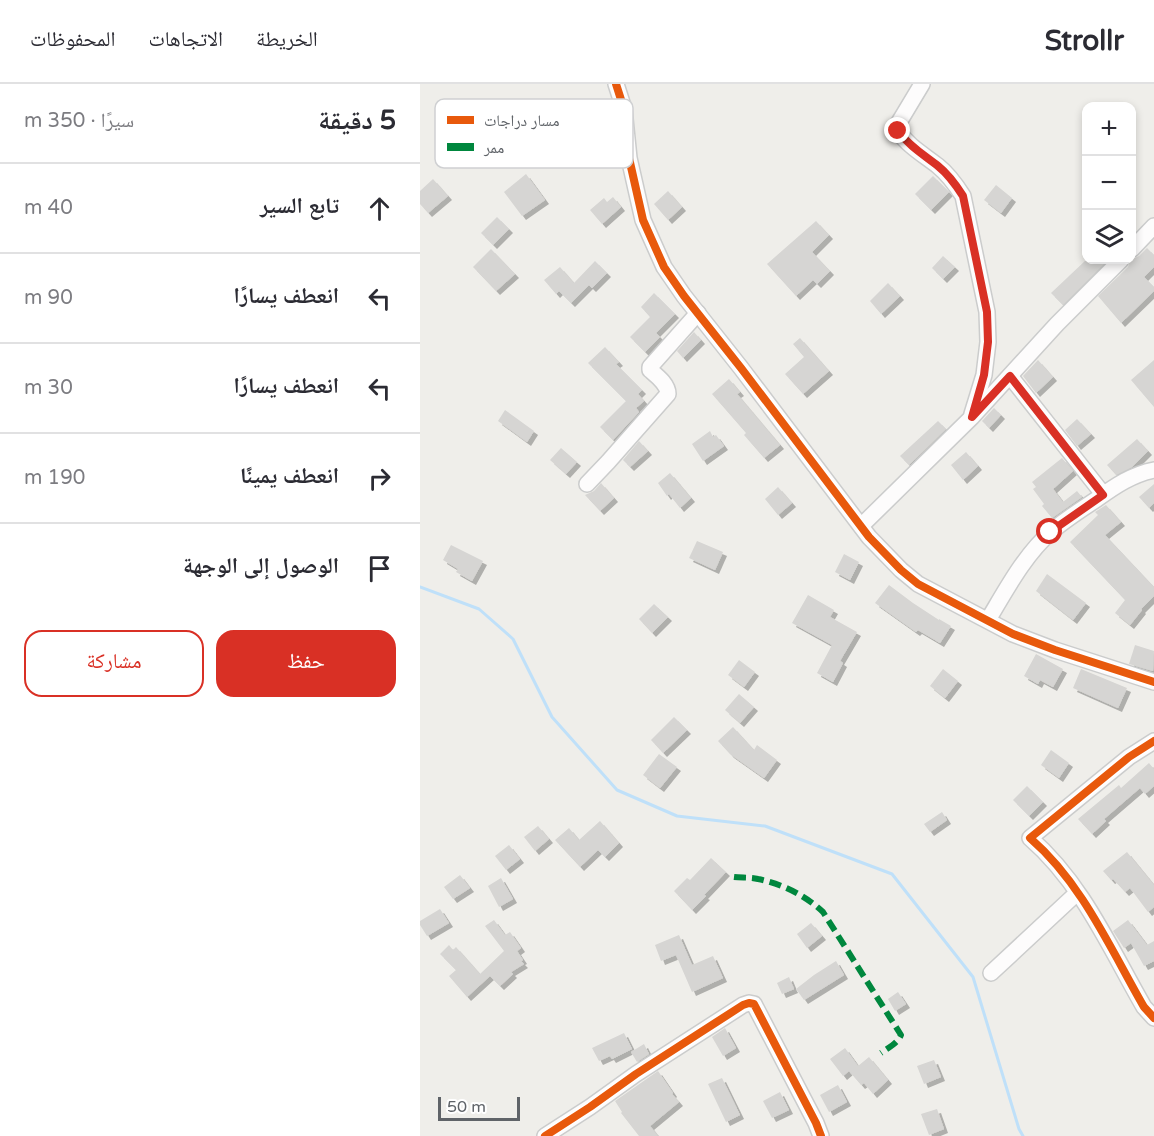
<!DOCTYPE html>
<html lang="ar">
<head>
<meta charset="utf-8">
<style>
	:root { --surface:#fff; --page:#f7f7f7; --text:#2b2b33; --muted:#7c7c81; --line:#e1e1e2; --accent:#d93025 }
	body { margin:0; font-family:"Varela Round","Noto Naskh Arabic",sans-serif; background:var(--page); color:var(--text); direction:rtl }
	.controls { position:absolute; right:18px; top:18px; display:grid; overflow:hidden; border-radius:12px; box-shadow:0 3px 9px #0003 }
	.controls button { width:54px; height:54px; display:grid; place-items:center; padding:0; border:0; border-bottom:2px solid var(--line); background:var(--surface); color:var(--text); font:30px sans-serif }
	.scale { position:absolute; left:18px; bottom:15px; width:82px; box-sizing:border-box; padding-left:6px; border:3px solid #5f6368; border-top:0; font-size:16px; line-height:21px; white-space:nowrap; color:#5f6368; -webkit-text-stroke:4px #fff; paint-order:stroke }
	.stop { position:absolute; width:18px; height:18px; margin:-14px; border:4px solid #d93025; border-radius:50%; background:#fff }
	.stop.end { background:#d93025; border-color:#fff; box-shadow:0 2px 6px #0008 }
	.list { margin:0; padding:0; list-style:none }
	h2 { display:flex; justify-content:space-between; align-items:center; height:78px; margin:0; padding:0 24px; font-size:26px }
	h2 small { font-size:20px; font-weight:400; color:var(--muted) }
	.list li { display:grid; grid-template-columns:39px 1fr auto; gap:18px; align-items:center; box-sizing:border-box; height:90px; padding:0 24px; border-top:2px solid var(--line) }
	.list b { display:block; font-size:22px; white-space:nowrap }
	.list em { font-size:20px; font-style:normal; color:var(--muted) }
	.actions { display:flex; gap:12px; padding:18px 24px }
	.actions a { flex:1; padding:14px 0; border:2px solid var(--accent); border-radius:18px; text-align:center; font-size:21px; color:var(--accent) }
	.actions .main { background:var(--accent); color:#fff }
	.icon { flex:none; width:33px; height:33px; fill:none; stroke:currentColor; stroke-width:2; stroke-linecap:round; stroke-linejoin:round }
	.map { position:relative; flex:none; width:734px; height:1052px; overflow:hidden; direction:ltr }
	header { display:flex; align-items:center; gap:36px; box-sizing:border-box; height:84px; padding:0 30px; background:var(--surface); border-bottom:2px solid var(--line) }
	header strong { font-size:28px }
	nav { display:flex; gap:33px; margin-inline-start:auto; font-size:21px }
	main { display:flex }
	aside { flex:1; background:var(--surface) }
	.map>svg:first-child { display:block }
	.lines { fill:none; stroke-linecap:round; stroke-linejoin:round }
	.stream { stroke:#bfe0f9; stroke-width:3 }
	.building { fill:#d6d5d3; filter:url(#shadow) }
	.minor-casing { stroke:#cbcccc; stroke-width:18 }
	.minor { stroke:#fdfcfc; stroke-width:15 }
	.quiet { stroke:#00873e; stroke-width:6; stroke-dasharray:12 6; stroke-linecap:butt }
	.cycleway-casing { stroke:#fff; stroke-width:11 }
	.cycleway { stroke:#e8590c; stroke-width:8 }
	.route { stroke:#d93025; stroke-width:8 }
	.key { fill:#fff; stroke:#cfd0d2; stroke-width:1.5 }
	.key-label { font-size:16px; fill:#5f6368 }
</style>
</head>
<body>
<header>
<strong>Strollr</strong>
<nav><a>الخريطة</a><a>الاتجاهات</a><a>المحفوظات</a></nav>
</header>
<main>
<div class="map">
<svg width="734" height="1052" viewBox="0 0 734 1052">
	<defs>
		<filter id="shadow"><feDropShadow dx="4" dy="4" stdDeviation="0" flood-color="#0004"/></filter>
	</defs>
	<rect width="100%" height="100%" fill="#efeeea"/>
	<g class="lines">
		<path class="stream" d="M0 503 59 525 93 555 132 633 197 706 257 732 345 742 472 790 553 893 599 1045 603 1052"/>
	</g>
	<g class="building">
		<path d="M106 90 125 116 102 132 84 108Z"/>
		<path d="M513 92 529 108 511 126 495 110Z"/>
		<path d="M13 95 28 112 8 129 0 120V107Z"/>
		<path d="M576 101 592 114 581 129 564 116Z"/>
		<path d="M248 107 262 123 248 136 234 120Z"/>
		<path d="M193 113 201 123 182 140 170 126 184 114 187 118Z"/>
		<path d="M77 133 89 145 73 161 61 149Z"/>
		<path d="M396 137 409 151 392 168 410 187 397 200 393 196 376 212 347 180Z"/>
		<path d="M727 164 734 171V183L724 193 734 203V207L701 239 678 212 708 183 710 176 719 172Z"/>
		<path d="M71 165 95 190 76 207 53 183Z"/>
		<path d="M523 172 535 183 523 195 512 184Z"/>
		<path d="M666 176H688L643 221 631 209Z"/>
		<path d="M175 177 187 189 172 204 169 201 151 219 139 207 136 210 124 196 140 183 154 199Z"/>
		<path d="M468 199 480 212 461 230 450 217Z"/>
		<path d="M234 209 255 230 236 249 240 253 225 268 210 253 230 233 221 223Z"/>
		<path d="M274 248 281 256 263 274 257 267Z"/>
		<path d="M380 254 409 287 383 310 365 290 384 273 373 260Z"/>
		<path d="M185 263 199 278 196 280 222 306 218 310 224 317 216 324 219 328 193 356 180 343 206 317 168 279Z"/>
		<path d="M618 276 633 293 616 309 603 292Z"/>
		<path d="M734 276V323L711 296Z"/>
		<path d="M309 295 320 308 317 310 360 361 344 374 324 351 326 349 292 310Z"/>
		<path d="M574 324 581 331 569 344 562 337Z"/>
		<path d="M85 326 114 347 107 358 78 337Z"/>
		<path d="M657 335 671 350 657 362 645 346Z"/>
		<path d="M518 337 526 345 489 381 480 372Z"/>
		<path d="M290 347 293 353 296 351 304 362 283 377 272 360Z"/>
		<path d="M717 355 728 367 712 383 696 391 687 381Z"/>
		<path d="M219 357 228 367 210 383 203 376Z"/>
		<path d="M141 364 157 378 146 390 130 376Z"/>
		<path d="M546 368 558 382 543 396 531 381Z"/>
		<path d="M642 374 653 387 633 405 643 418 657 407 662 413 632 434 622 422 624 420 613 405 616 403 612 398Z"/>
		<path d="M250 389 271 414 260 424 249 410 247 412 238 399Z"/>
		<path d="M181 399 194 414 180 427 165 411 174 407Z"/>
		<path d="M734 400V419L729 424 719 413Z"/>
		<path d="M358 403 372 419 358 431 345 415Z"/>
		<path d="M686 421 701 438 685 451 734 503V512L721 525 722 526 710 541 695 529 705 516 650 458 678 431 675 428Z"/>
		<path d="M277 457 303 468 295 486 269 474Z"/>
		<path d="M31 461 63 477 52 497 36 488 38 485 23 476Z"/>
		<path d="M424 470 439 478 430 496 415 488Z"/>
		<path d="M627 490 666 519 653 536 616 507Z"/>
		<path d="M469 501 493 519 519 536V535L531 542 520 559 498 546 496 548 455 519Z"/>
		<path d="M388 511 414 526 410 533 437 548 420 577 423 579 413 598 397 589 412 561 372 539Z"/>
		<path d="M234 520 248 533 232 549 219 535Z"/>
		<path d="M715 561 734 567 733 587 709 580Z"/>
		<path d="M616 570 643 585 633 603 620 596 618 600 604 592Z"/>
		<path d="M319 576 335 588 324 603 308 591Z"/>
		<path d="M523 585 538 597 525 614 510 602Z"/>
		<path d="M661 585 707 604 698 624 653 604Z"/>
		<path d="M319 610 334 623 320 639 305 626Z"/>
		<path d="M254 633 267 646 243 669 231 656Z"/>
		<path d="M313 643 334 666 337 661 357 676 344 694 310 670 298 657Z"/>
		<path d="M631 666 649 679 639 694 621 681Z"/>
		<path d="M239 670 257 683 240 704 223 691Z"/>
		<path d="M729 679 734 685V702L725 710 720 704 684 735 686 737 672 750 658 735 699 701 701 704Z"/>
		<path d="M607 702 623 718 609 732 593 716Z"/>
		<path d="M522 728 527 736 510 748 504 740Z"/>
		<path d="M180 737 199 759 185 773 178 766 160 783 135 756 149 744 159 756Z"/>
		<path d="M118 742 129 755 115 767 104 753Z"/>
		<path d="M89 761 100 775 86 786 75 772Z"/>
		<path d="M707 768 734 801V823L728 828 710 804 705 808 693 795 691 796 683 787Z"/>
		<path d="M291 774 306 788 284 811 286 812 272 826 254 807 267 794 270 796Z"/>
		<path d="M40 791 50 804 33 815 24 803Z"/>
		<path d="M81 794 93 815 79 823 68 802Z"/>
		<path d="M20 825 29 839 7 852 0 841V837Z"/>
		<path d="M74 836 85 851 90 848 101 864 97 867 103 876 101 877 104 880 91 888 93 890 80 902 70 892 47 913 29 892 36 886 20 870 29 861 33 866 36 863 60 890 84 867 65 842Z"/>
		<path d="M708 836 727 861 734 857V877L724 882 711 859 704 864 693 847Z"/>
		<path d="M391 839 402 852 387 864 377 850Z"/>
		<path d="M259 851 272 881 293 872 303 894 272 908 256 871 241 877 235 861Z"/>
		<path d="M416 877 424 891 384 916 376 905 394 891Z"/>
		<path d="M369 893 374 905 362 910 357 899Z"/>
		<path d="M478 908 486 920 475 927 468 915Z"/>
		<path d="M305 944 316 964 303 972 292 953Z"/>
		<path d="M204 949 212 965 192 975 190 972 179 977 172 964Z"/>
		<path d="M224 960 229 970 217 978 211 968Z"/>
		<path d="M425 964 438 982 449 973 468 996 453 1010 444 999 441 1001 429 987 423 992 410 975Z"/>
		<path d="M514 976 521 993 504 1000 497 982Z"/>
		<path d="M238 987 253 1009 252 1010 259 1018 230 1042 238 1052H219L201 1029 202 1028 195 1017Z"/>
		<path d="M302 994 320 1031 306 1038 288 1000Z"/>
		<path d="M418 1001 427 1018 409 1028 400 1011Z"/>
		<path d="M360 1008 369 1026 352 1034 343 1017Z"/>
		<path d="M517 1025 524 1045 509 1051 501 1030Z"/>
	</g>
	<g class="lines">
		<g class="minor-casing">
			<g id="minor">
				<path d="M196 0 204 25 209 74 223 136 244 183 264 212 321 284 449 453 481 486 498 500 593 550 635 566 734 598"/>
				<path d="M502 0 478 40V47C488 62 504 71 518 82 528 90 536 101 543 112L567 228 568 258 564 291 552 330"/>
				<path d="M712 165 734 142"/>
				<path d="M590 292 683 410"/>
				<path d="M167 400 188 378 248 310C248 300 237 292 230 286V283L278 229"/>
				<path d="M441 442 552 333 637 240 701 176"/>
				<path d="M568 536C586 506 605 470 632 447 646 435 662 425 677 415 695 402 713 390 734 386"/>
				<path d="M734 657 709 673 610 754C662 799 690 864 724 923L734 934"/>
				<path d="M571 889 657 809"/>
				<path d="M125 1052 170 1023 216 990 323 921 329 919 334 920 396 1039 401 1052"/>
			</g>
		</g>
		<use href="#minor" class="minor"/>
		<path class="quiet" d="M314 793C322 794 330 793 338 795 362 800 385 811 403 828L481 951C478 959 468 964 461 969"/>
		<g class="cycleway-casing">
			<g id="cycleway">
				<path d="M196 0 204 25 209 74 223 136 244 183 264 212 321 284 449 453 481 486 498 500 593 550 635 566 734 598"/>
				<path d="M734 657 709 673 610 754C662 799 690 864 724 923L734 934"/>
				<path d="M125 1052 170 1023 216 990 323 921 329 919 334 920 396 1039 401 1052"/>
			</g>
		</g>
		<use href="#cycleway" class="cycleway"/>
	</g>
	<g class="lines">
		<path class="route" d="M478 47C489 62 504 71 518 82 528 90 536 101 543 112L567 228 568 258 564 291 552 333 590 292 683 411 630 448"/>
	</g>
	<rect x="15" y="15" width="198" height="69" rx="9" class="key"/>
	<rect x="27" y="32" width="27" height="8" fill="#e8590c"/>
	<rect x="27" y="59" width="27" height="8" fill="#00873e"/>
	<g class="key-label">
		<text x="64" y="42">مسار دراجات</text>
		<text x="64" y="69">ممر</text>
	</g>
</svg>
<div class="controls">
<button>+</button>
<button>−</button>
<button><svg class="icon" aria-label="layers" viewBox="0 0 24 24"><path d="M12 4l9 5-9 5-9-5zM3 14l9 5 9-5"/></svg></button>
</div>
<div class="scale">50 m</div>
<div class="stop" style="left:630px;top:448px"></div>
<div class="stop end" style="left:478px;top:47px"></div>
</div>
<aside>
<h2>5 دقيقة<small>سيرًا · 350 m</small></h2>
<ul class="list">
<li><svg class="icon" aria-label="ahead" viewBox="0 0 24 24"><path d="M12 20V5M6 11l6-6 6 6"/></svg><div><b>تابع السير</b></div><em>40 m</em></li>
<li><svg class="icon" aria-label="left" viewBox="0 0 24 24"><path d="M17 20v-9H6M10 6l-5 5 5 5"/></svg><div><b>انعطف يسارًا</b></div><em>90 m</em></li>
<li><svg class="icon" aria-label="left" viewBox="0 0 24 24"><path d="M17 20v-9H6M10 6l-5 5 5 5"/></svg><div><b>انعطف يسارًا</b></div><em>30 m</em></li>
<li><svg class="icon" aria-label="right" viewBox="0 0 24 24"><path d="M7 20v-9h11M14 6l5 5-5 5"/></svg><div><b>انعطف يمينًا</b></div><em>190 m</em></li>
<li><svg class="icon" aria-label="arrive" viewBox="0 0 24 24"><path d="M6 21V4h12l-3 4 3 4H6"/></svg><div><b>الوصول إلى الوجهة</b></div></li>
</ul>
<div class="actions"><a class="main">حفظ</a><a>مشاركة</a></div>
</aside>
</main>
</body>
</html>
